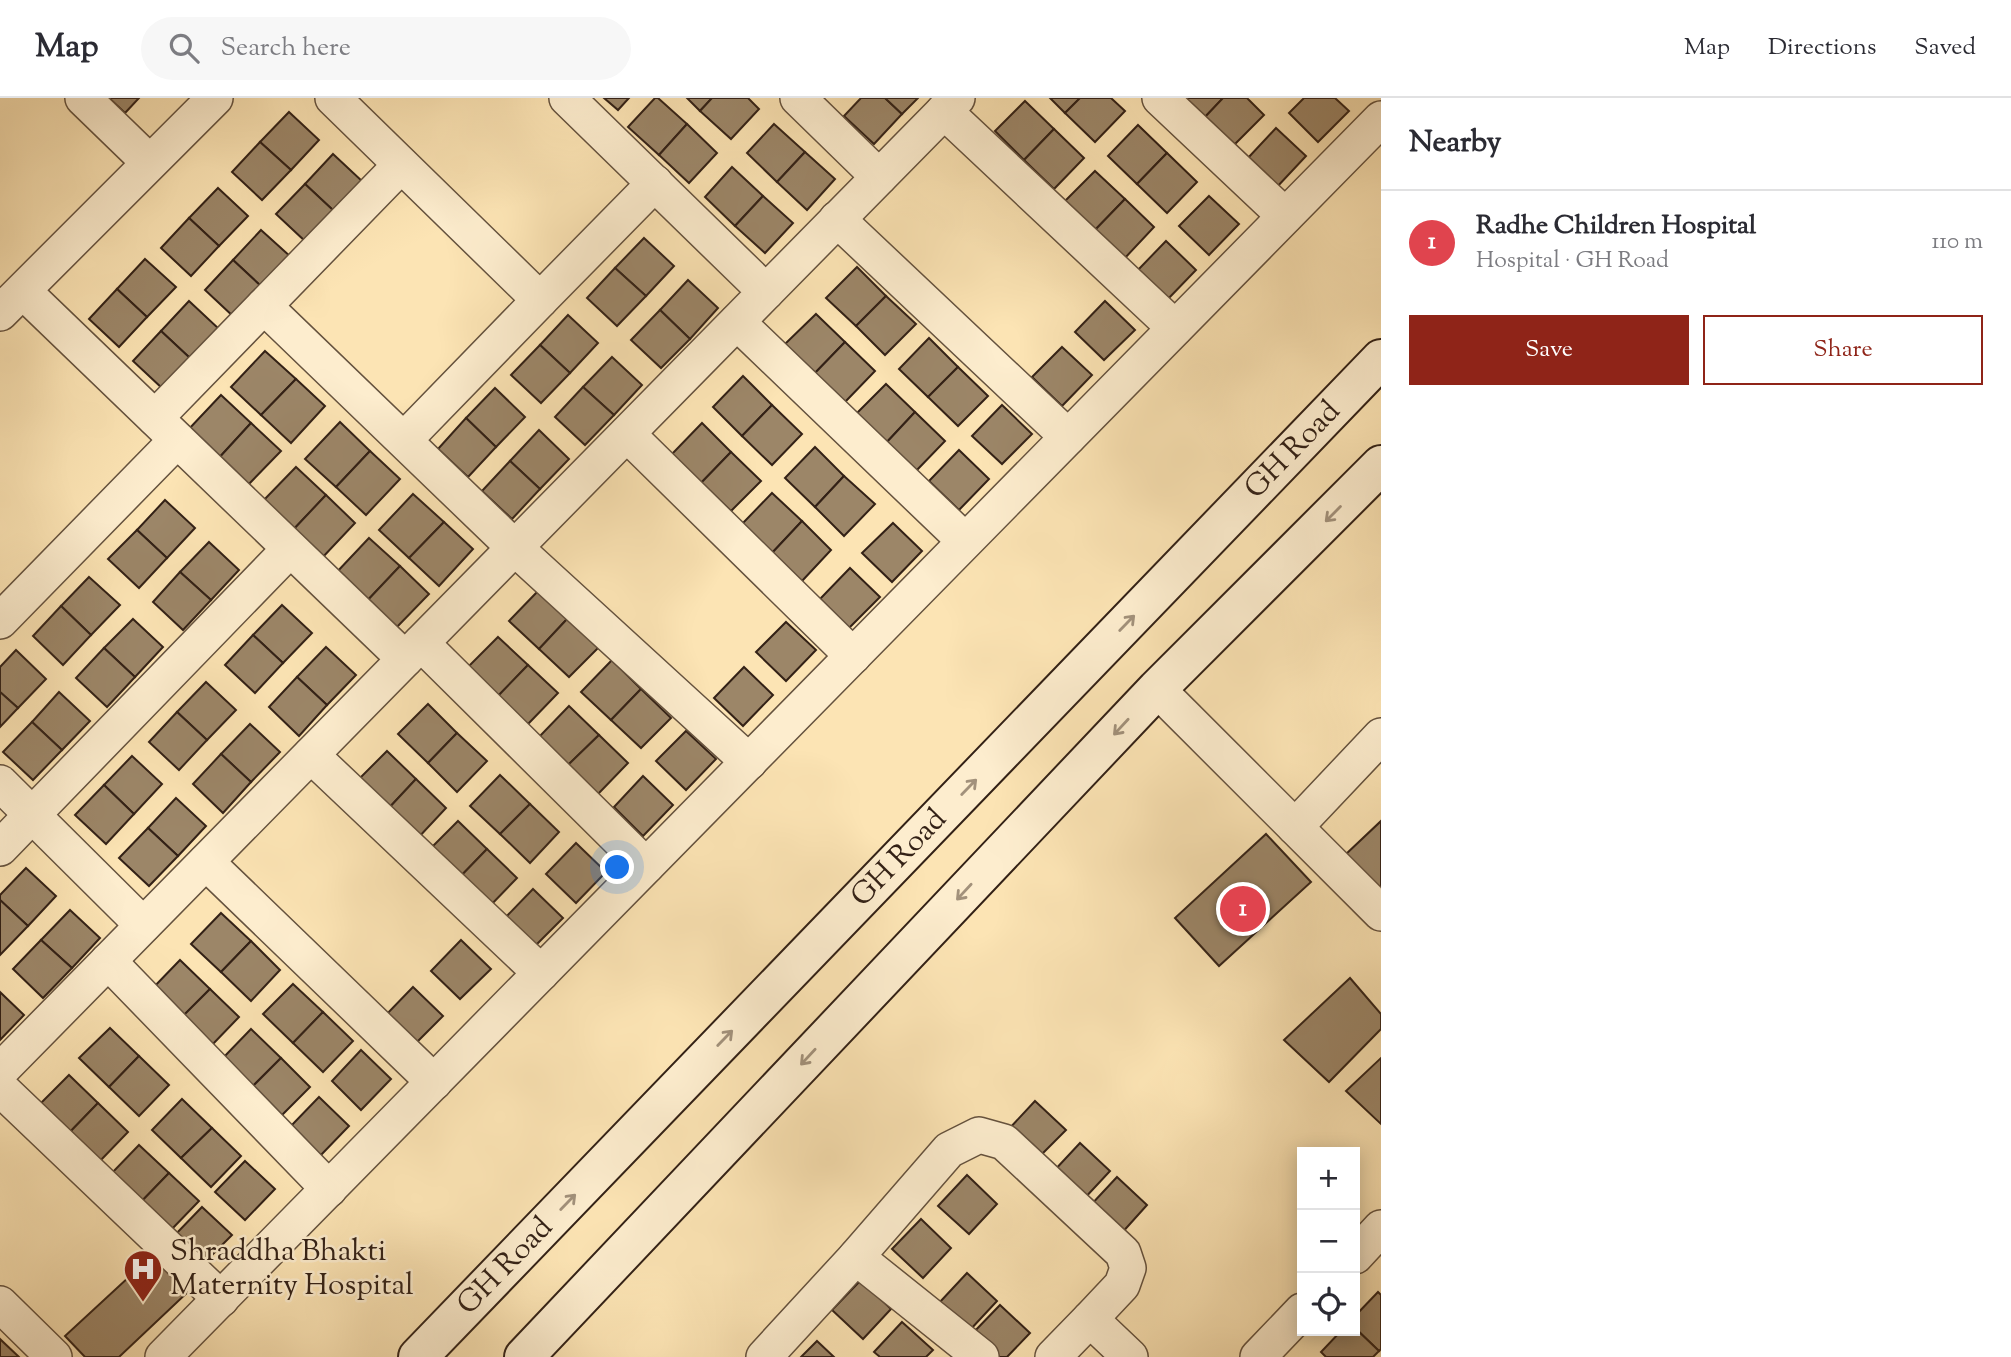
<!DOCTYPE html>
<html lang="en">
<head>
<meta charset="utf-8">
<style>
	:root { --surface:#fff; --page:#f7f7f7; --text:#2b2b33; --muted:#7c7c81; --line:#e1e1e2; --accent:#8f2418 }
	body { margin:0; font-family:"Sorts Mill Goudy",serif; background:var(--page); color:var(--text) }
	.controls { position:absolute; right:21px; bottom:21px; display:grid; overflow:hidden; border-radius:0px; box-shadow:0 4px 18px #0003 }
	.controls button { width:63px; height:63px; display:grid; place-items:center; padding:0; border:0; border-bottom:2px solid var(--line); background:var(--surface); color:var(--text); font:35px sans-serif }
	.you { position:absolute; left:618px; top:770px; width:24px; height:24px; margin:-18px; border:5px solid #fff; border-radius:50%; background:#1a73e8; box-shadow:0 0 0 10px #1a73e833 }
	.badge { display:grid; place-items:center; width:46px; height:46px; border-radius:50%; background:var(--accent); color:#fff; font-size:23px; font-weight:700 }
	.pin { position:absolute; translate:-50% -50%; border:4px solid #fff; box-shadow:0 2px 7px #0006 }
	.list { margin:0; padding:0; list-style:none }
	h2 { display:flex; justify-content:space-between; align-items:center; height:91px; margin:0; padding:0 28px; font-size:30px }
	h2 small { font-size:23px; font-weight:400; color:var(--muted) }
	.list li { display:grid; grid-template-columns:46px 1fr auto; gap:21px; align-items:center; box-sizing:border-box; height:105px; padding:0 28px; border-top:2px solid var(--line) }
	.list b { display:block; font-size:26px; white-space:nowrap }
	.list p { margin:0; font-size:23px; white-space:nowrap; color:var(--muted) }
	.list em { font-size:23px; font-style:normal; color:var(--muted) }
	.actions { display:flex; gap:14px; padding:21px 28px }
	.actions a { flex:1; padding:16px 0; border:2px solid var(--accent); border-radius:0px; text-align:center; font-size:24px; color:var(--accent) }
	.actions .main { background:var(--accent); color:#fff }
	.icon { flex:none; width:38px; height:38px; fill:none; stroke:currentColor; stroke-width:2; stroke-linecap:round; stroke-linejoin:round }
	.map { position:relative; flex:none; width:1381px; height:1259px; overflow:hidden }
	header { display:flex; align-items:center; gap:42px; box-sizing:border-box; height:98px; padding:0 35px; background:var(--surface); border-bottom:2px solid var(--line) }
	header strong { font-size:33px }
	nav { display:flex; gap:38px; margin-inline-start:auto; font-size:24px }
	.search { width:490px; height:63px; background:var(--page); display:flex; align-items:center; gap:18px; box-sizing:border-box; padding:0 24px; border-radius:38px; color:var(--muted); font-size:26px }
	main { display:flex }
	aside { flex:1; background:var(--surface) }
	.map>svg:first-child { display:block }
	.building { fill:#9c8668; stroke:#332116; stroke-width:2 }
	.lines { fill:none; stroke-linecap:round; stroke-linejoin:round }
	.minor-casing { stroke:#65523e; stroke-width:38 }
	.secondary-casing { stroke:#332116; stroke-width:42 }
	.minor { stroke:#fdedce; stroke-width:35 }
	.secondary { stroke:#fdedce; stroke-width:38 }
	.oneway { stroke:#a2917b }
	.labels { text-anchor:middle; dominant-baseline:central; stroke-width:5; stroke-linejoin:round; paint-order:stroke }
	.street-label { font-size:30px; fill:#332116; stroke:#fdedce }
	.poi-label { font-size:30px; fill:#332116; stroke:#fdedce; text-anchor:start }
</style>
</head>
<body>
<header>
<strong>Map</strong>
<div class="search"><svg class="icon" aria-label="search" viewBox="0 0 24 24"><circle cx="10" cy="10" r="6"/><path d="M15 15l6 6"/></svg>Search here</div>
<nav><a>Map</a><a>Directions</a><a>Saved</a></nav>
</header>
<main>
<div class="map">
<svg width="1381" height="1259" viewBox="0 0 1381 1259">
	<rect width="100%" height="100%" fill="#fce4b4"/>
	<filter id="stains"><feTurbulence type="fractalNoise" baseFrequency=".00286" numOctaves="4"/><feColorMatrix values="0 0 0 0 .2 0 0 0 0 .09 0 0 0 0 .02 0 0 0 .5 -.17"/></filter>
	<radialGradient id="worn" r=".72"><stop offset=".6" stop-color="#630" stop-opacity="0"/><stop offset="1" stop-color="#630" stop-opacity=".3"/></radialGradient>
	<g class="building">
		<path d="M109 0H139L125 15Z"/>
		<path d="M604 0H629L618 12Z"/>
		<path d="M655 0H658L687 26 659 57 628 29Z"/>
		<path d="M687 0H712L700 13Z"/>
		<path d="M712 0H748L759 11 731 41 700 13Z"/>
		<path d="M861 0H885L902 16 874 46 844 18Z"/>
		<path d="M885 0H918L902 16Z"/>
		<path d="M1050 0H1080L1065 15Z"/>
		<path d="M1080 0H1111L1125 13 1095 44 1065 15Z"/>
		<path d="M1185 0H1223L1205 19Z"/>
		<path d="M1223 0H1247L1264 17 1234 47 1205 19Z"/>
		<path d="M1304 0H1335L1349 13 1318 44 1289 15Z"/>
		<path d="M1025 3 1054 31 1024 62 995 33Z"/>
		<path d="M289 14 319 42 291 72 260 44Z"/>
		<path d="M687 26 717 55 689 85 659 57Z"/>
		<path d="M774 26 805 54 777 84 747 55Z"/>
		<path d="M1138 27 1167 55 1137 86 1108 58Z"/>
		<path d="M1276 30 1306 58 1276 90 1247 61Z"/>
		<path d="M1054 31 1084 60 1054 91 1024 62Z"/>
		<path d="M260 44 291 72 262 102 232 74Z"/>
		<path d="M805 54 835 81 807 112 777 84Z"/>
		<path d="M1167 55 1197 84 1167 115 1137 86Z"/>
		<path d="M333 56 363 84 335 114 305 86Z"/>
		<path d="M732 69 763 98 735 128 705 99Z"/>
		<path d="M1095 73 1125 101 1095 132 1065 103Z"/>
		<path d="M305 86 335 114 306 144 276 116Z"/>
		<path d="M218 90 248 118 219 148 189 120Z"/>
		<path d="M763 98 793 125 765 155 735 128Z"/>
		<path d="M1209 98 1239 126 1209 157 1179 128Z"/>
		<path d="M1125 101 1154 129 1124 161 1095 132Z"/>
		<path d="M189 120 219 148 191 178 161 150Z"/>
		<path d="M261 132 292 160 263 190 233 162Z"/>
		<path d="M644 140 674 168 646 198 615 170Z"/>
		<path d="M1166 143 1196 172 1166 203 1136 174Z"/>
		<path d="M145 161 176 189 147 219 117 191Z"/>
		<path d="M233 162 263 190 235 220 205 192Z"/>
		<path d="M857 169 886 198 856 228 826 200Z"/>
		<path d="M615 170 646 198 617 228 587 200Z"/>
		<path d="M688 182 718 210 690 241 660 212Z"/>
		<path d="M117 191 147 219 119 249 89 221Z"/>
		<path d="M886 198 916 226 885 257 856 228Z"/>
		<path d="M189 203 219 231 191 261 161 233Z"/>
		<path d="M1105 203 1135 232 1104 262 1075 234Z"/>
		<path d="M660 212 690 241 661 270 631 242Z"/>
		<path d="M816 216 845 244 815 275 785 246Z"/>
		<path d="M568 217 598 245 570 275 540 247Z"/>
		<path d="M161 233 191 261 163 291 133 263Z"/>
		<path d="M929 240 958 269 928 299 899 271Z"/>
		<path d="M845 244 875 273 845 304 815 275Z"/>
		<path d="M540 247 570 275 541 305 511 277Z"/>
		<path d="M1062 249 1092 277 1062 308 1032 279Z"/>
		<path d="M265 253 296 281 261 317 231 289Z"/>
		<path d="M612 259 642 287 614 317 583 289Z"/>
		<path d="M958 269 988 298 958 328 928 299Z"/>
		<path d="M743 278 772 307 742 338 713 309Z"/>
		<path d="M296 281 325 308 291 345 261 317Z"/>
		<path d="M886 286 915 314 886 345 856 316Z"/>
		<path d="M583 289 614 317 585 347 555 319Z"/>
		<path d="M495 290 525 319 496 349 466 320Z"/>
		<path d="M221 297 251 325 217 362 187 333Z"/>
		<path d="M772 307 802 336 772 367 742 338Z"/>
		<path d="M1002 307 1032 336 1002 366 972 338Z"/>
		<path d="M915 314 945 343 915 374 886 345Z"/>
		<path d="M466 320 496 349 468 379 438 351Z"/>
		<path d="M340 324 370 353 336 389 305 361Z"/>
		<path d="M251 325 281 353 246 389 217 362Z"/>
		<path d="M702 325 731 354 701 385 672 356Z"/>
		<path d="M539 332 569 361 540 391 510 363Z"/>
		<path d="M815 349 844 378 815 409 785 380Z"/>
		<path d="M959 352 989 381 959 412 929 383Z"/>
		<path d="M370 353 400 381 366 417 336 389Z"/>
		<path d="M731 354 761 383 731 413 701 385Z"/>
		<path d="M510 363 540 391 512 421 482 393Z"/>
		<path d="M296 369 326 397 292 433 261 405Z"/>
		<path d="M844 378 875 406 844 438 815 409Z"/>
		<path d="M772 395 802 423 772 455 742 426Z"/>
		<path d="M413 396 444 424 409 460 379 432Z"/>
		<path d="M326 397 355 425 321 461 292 433Z"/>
		<path d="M165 402 195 430 167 460 137 432Z"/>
		<path d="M802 423 831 452 802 483 772 455Z"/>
		<path d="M444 424 473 451 439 488 409 460Z"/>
		<path d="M893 425 922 453 892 484 862 455Z"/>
		<path d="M137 432 167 460 139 490 108 461Z"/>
		<path d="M369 440 400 468 365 505 335 476Z"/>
		<path d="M209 444 239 472 211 502 180 474Z"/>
		<path d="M400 468 429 496 394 532 365 505Z"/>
		<path d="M850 470 880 499 849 530 820 501Z"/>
		<path d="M180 474 211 502 183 532 153 504Z"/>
		<path d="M89 479 120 507 91 537 61 508Z"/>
		<path d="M539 492 568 520 539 551 509 523Z"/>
		<path d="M282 507 312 535 283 565 253 537Z"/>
		<path d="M61 508 91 537 63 567 33 538Z"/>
		<path d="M568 520 599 549 569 579 539 551Z"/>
		<path d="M133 521 163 549 135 579 104 550Z"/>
		<path d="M786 524 816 552 786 583 756 554Z"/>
		<path d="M253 537 283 565 255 595 225 567Z"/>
		<path d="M498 539 528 567 498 598 468 569Z"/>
		<path d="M326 549 356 577 327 607 297 579Z"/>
		<path d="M104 550 135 579 107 609 76 580Z"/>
		<path d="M16 552 46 581 18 610 0 594V569Z"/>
		<path d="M612 562 641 591 611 622 581 594Z"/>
		<path d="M528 567 558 595 528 626 498 598Z"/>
		<path d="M744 569 773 597 743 628 714 600Z"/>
		<path d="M297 579 327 607 299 638 269 609Z"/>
		<path d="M206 584 236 612 207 642 177 614Z"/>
		<path d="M641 591 671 620 641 650 611 622Z"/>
		<path d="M0 594 18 610 0 629Z"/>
		<path d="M59 594 90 623 62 652 32 624Z"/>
		<path d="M428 606 457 635 428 665 398 636Z"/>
		<path d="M569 608 599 637 568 667 539 639Z"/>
		<path d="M177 614 207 642 179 672 149 644Z"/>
		<path d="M32 624 62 652 33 682 3 654Z"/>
		<path d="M250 626 280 654 251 684 221 656Z"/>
		<path d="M686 633 716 661 686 692 656 663Z"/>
		<path d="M457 635 487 663 457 694 428 665Z"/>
		<path d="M599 637 628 665 598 696 568 667Z"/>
		<path d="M387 653 416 681 387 712 357 683Z"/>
		<path d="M221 656 251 684 223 715 193 686Z"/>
		<path d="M132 658 162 686 134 716 104 687Z"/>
		<path d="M500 677 530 706 500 736 470 708Z"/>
		<path d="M643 678 673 707 643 738 614 709Z"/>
		<path d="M416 681 446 710 417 741 387 712Z"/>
		<path d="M104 687 134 716 106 746 75 717Z"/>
		<path d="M176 700 206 728 178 758 148 730Z"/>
		<path d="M530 706 559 734 530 765 500 736Z"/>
		<path d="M458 723 487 751 457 782 428 753Z"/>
		<path d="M1381 723V790L1345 757Z"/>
		<path d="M148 730 178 758 149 788 119 760Z"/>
		<path d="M1266 736 1311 784 1219 868 1175 820Z"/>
		<path d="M576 745 606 774 576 805 546 776Z"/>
		<path d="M487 751 517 780 487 811 457 782Z"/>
		<path d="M26 770 56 798 28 828 0 802V797Z"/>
		<path d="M533 791 563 820 533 850 504 821Z"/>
		<path d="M0 802 28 828 0 857Z"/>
		<path d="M70 812 100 840 72 870 41 842Z"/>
		<path d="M221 815 251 843 221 874 191 846Z"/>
		<path d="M41 842 72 870 43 900 13 871Z"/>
		<path d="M461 842 491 871 460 901 431 873Z"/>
		<path d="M251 843 280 872 251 903 221 874Z"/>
		<path d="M180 862 210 891 180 921 150 893Z"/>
		<path d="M1350 880 1381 916V931L1329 984 1284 942Z"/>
		<path d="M293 886 323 914 293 945 263 916Z"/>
		<path d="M413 889 443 918 413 948 383 920Z"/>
		<path d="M210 891 239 919 210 949 180 921Z"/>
		<path d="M0 894 24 917 0 942Z"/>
		<path d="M323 914 353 943 323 974 293 945Z"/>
		<path d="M110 930 139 958 109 989 79 960Z"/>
		<path d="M251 931 281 960 250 991 221 962Z"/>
		<path d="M361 952 391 981 361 1012 332 983Z"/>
		<path d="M139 958 169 987 139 1018 109 989Z"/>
		<path d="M281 960 310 989 280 1019 250 991Z"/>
		<path d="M1381 960V1026L1346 993Z"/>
		<path d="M69 977 98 1005 68 1036 39 1007Z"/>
		<path d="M319 999 349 1028 319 1059 289 1030Z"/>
		<path d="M182 1001 212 1030 181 1060 152 1032Z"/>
		<path d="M1035 1003 1066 1032 1037 1061 1007 1033Z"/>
		<path d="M98 1005 128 1034 98 1065 68 1036Z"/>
		<path d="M212 1030 241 1058 211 1089 181 1060Z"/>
		<path d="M1080 1045 1110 1073 1082 1103 1052 1075Z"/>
		<path d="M139 1047 169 1075 139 1106 110 1077Z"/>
		<path d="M245 1063 275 1091 245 1122 215 1094Z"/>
		<path d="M169 1075 199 1103 169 1134 139 1106Z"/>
		<path d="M967 1077 997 1106 969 1136 938 1108Z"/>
		<path d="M1117 1079 1147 1107 1120 1137 1089 1109Z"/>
		<path d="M202 1109 232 1137 201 1168 172 1140Z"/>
		<path d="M921 1121 951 1150 923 1180 892 1151Z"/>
		<path d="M156 1154 191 1191 119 1259H85L65 1238Z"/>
		<path d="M967 1175 997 1203 969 1233 939 1205Z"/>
		<path d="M861 1182 891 1211 863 1241 832 1212Z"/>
		<path d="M1378 1194 1381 1197V1251L1379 1253 1355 1230V1218Z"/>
		<path d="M1000 1207 1030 1235 1007 1259H995L971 1237Z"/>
		<path d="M902 1224 933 1252 926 1259H880L874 1254Z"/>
		<path d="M1355 1230 1379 1253 1373 1259H1326L1321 1254 1341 1233H1355Z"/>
		<path d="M0 1241 19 1259H0Z"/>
		<path d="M817 1243 834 1259H801Z"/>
	</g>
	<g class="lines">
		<g class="minor-casing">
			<g id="minor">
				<path d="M83 0 149 64"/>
				<path d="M333 0 540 202 655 85"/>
				<path d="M798 0 879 79"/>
				<path d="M1160 0 1285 118"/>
				<path d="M944 13 1175 230"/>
				<path d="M837 121 1068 339"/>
				<path d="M24 194 405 561"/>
				<path d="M766 194 957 0"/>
				<path d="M264 208 515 450 749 664"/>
				<path d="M0 215 215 0"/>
				<path d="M737 224 965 443"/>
				<path d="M155 320 401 67"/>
				<path d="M627 336 853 558"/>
				<path d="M404 342 540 202"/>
				<path d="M0 523 177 342"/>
				<path d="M421 545 646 768"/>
				<path d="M1157 591 1381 815"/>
				<path d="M311 657 541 875"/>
				<path d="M0 685 143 827"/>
				<path d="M1295 729 1381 638"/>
				<path d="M0 750 290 451"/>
				<path d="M206 764 434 984"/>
				<path d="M108 863 329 1091"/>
				<path d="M0 973 766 194 567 0"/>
				<path d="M0 990 221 1201"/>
				<path d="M1355 1158 1381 1130"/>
				<path d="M856 1159 981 1259"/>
				<path d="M0 1206 54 1259"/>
				<path d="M163 1259 1381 21"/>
				<path d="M764 1259 856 1159 949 1052 979 1037 1004 1044 1123 1155 1128 1170 1122 1187 1090 1221"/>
				<path d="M1053 1259 1090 1221 1130 1259"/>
				<path d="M1258 1259 1302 1213"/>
			</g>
		</g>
		<g class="secondary-casing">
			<g id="secondary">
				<path id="s1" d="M418 1259 1381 261"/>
				<path d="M524 1259 1157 591 1381 367"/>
			</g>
		</g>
		<use href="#minor" class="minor"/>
		<use href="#secondary" class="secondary"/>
	</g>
	<defs><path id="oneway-shaft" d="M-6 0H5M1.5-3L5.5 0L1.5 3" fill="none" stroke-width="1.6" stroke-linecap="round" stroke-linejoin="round" transform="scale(1.75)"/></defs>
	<g class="oneway">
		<use href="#oneway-shaft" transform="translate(1333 416) rotate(135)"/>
		<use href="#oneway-shaft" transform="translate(1127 525) rotate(-46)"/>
		<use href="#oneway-shaft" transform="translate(1121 629) rotate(133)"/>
		<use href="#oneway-shaft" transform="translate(969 689) rotate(-46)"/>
		<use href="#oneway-shaft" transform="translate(964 794) rotate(133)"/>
		<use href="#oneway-shaft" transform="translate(725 940) rotate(-46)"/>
		<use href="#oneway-shaft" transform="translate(808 959) rotate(133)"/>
		<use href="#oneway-shaft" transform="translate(568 1104) rotate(-46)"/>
	</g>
	<defs>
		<g id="hospital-pin" transform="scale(2.0125)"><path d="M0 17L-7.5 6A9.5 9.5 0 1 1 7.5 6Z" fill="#8f2418" stroke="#fdedce"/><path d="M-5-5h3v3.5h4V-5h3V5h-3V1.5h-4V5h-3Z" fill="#fff"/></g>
	</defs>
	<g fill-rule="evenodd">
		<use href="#hospital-pin" x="143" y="1171"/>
	</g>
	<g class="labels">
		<g class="street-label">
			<text stroke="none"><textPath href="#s1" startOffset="1260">GH Road</textPath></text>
			<text stroke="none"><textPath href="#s1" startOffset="693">GH Road</textPath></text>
			<text stroke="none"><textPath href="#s1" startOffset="126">GH Road</textPath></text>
		</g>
		<g class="poi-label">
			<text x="170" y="1154">Shraddha Bhakti<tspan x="170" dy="34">Maternity Hospital</tspan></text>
		</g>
	</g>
	<rect width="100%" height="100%" filter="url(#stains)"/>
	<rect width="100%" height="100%" fill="url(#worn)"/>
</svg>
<div class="controls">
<button>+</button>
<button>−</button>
<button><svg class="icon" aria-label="locate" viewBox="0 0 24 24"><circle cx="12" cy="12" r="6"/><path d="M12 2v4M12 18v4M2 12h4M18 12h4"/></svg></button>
</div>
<div class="you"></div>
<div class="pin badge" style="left:1243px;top:811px;background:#e0444e">1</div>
</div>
<aside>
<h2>Nearby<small></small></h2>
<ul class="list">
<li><span class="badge" style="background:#e0444e">1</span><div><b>Radhe Children Hospital</b><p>Hospital · GH Road</p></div><em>110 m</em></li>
</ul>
<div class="actions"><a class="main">Save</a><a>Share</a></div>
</aside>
</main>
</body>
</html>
